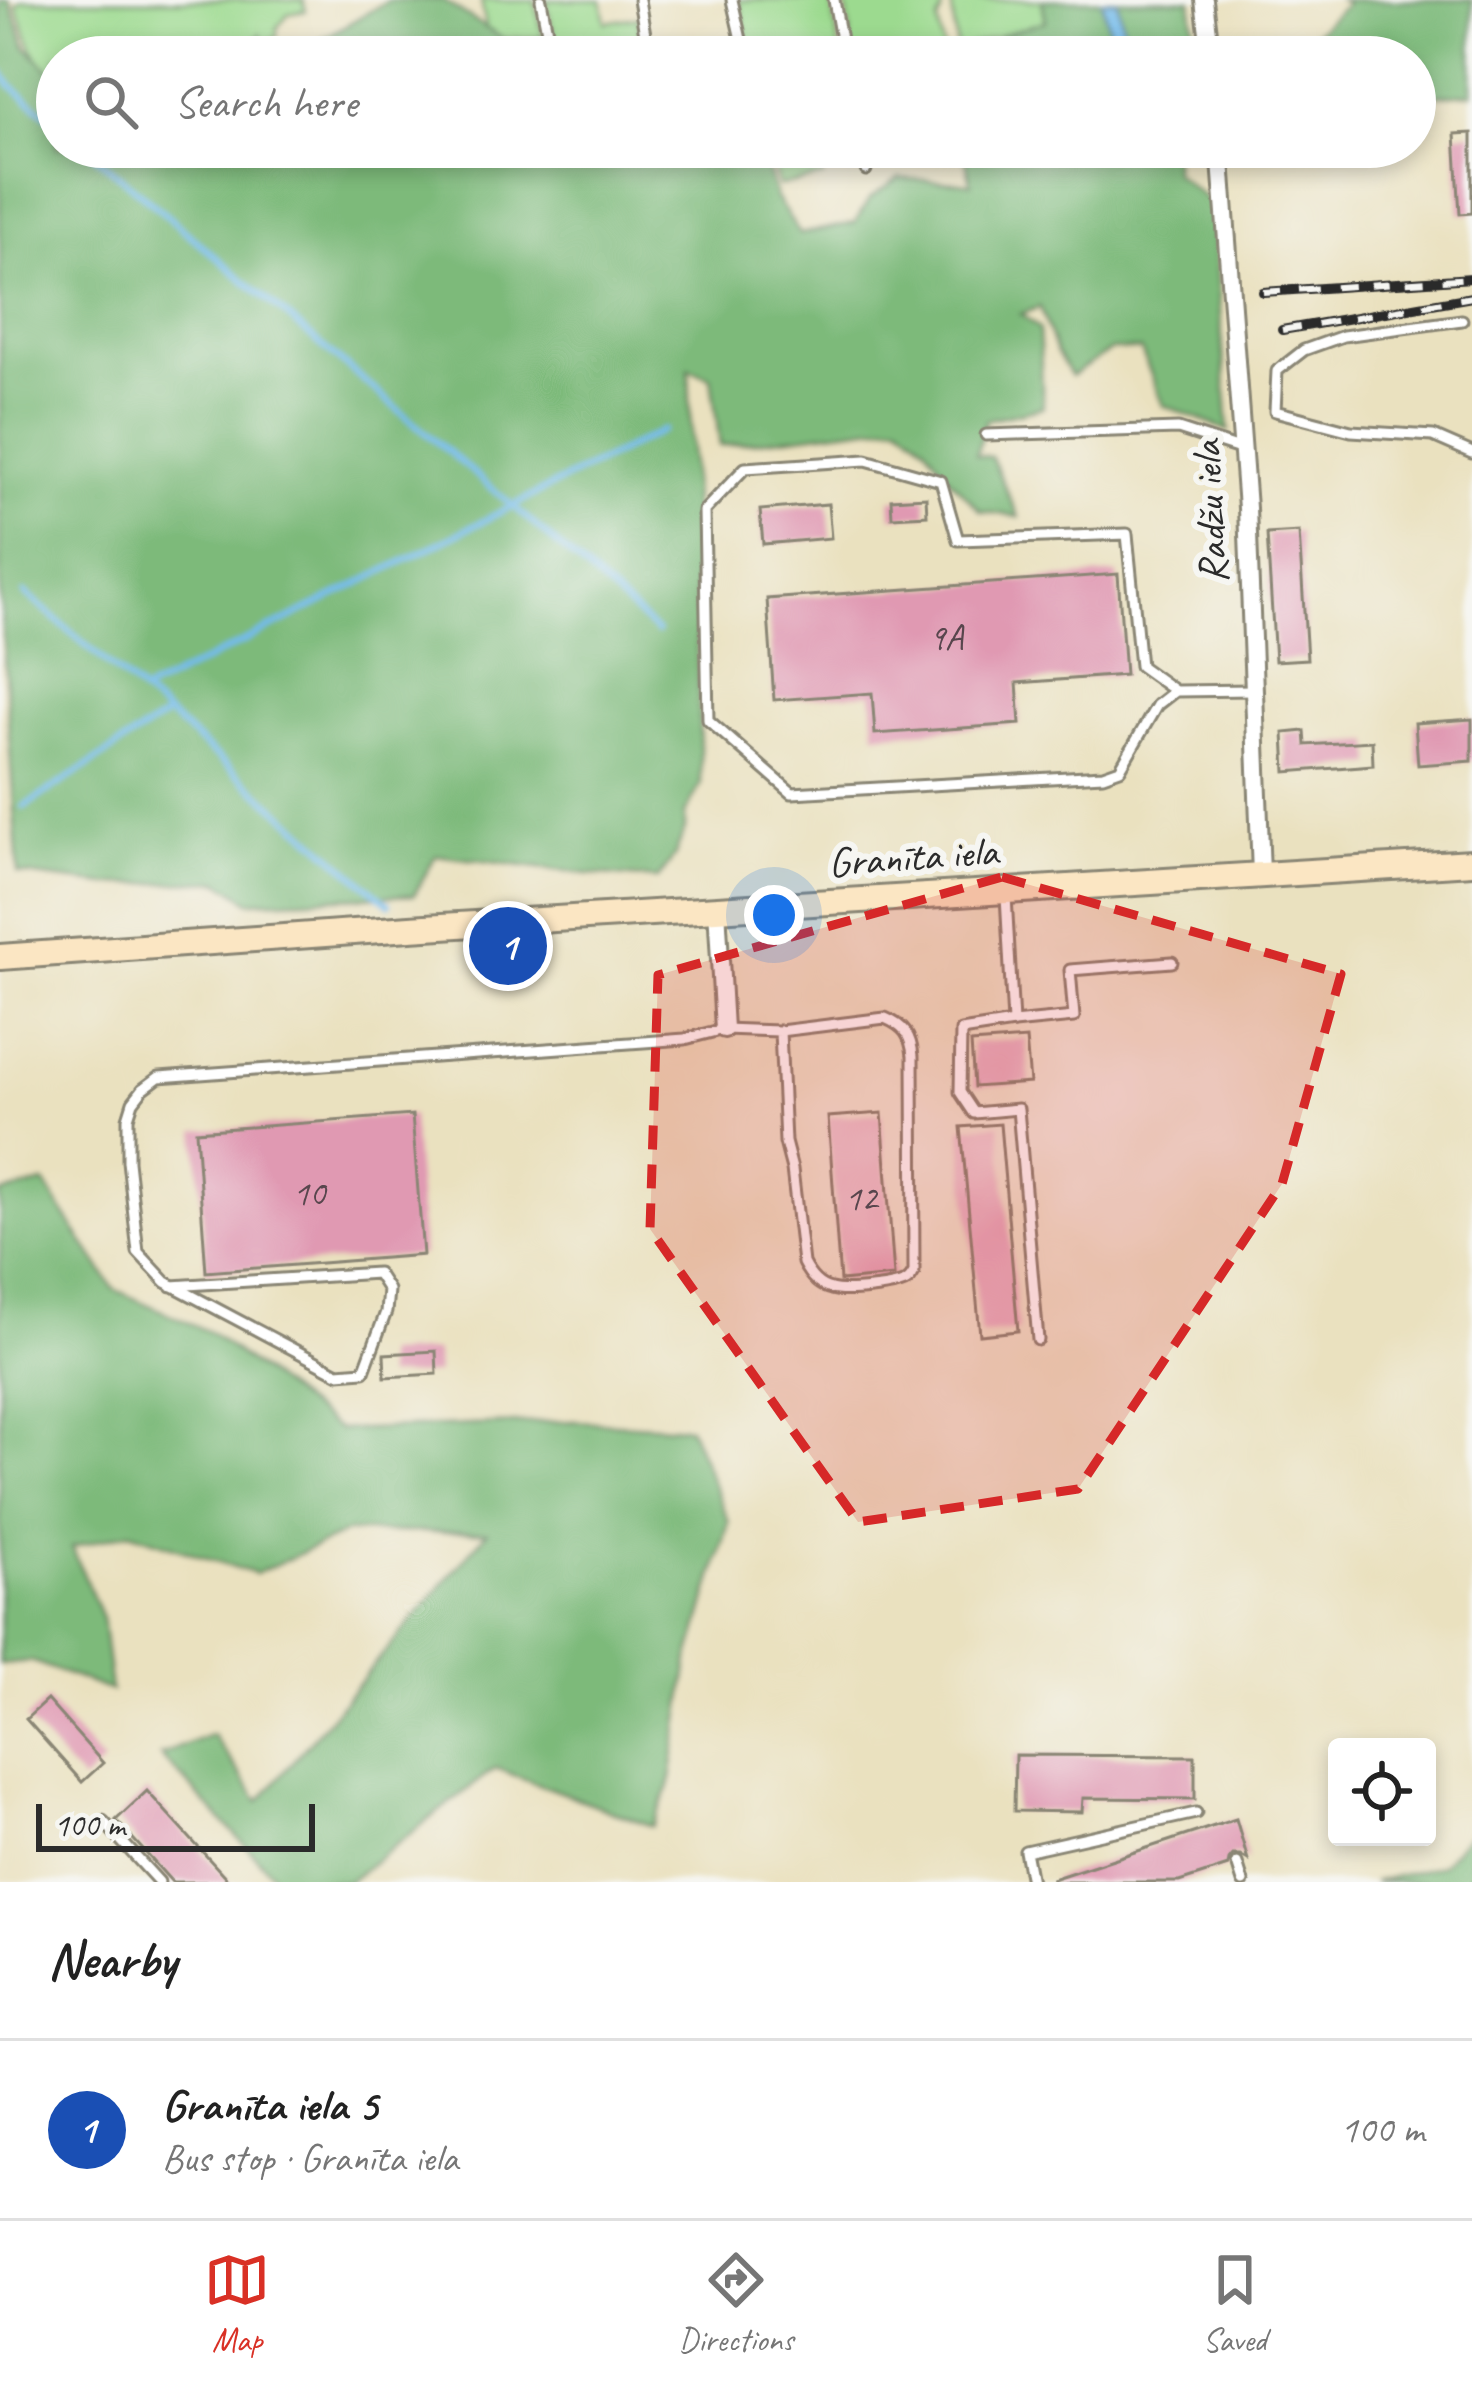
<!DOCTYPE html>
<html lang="en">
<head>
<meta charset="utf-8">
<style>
	:root { --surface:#fff; --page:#f6f6f6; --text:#222; --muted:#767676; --line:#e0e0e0; --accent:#d93025 }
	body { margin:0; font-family:Caveat,sans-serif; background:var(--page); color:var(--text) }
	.controls { position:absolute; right:36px; bottom:36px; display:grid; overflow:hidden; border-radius:12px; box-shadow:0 6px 18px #0003 }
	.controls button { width:108px; height:108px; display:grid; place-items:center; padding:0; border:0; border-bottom:3px solid var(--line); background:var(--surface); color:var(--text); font:60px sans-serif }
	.scale { position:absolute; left:36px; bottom:30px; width:279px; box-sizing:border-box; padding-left:12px; border:6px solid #2b2b2b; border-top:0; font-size:33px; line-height:42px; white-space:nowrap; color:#2b2b2b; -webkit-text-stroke:9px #f6f6f2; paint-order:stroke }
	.you { position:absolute; left:774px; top:915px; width:42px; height:42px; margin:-30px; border:9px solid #fff; border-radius:50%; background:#1a73e8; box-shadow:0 0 0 18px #1a73e833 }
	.badge { display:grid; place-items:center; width:78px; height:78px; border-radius:50%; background:var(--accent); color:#fff; font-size:39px; font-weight:700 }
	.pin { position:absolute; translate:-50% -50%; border:6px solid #fff; box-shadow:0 3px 12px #0006 }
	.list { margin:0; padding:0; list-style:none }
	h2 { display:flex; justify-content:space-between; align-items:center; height:156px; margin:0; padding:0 48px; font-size:51px }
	h2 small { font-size:39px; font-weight:400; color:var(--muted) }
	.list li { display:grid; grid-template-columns:78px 1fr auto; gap:36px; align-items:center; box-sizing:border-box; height:180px; padding:0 48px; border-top:3px solid var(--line) }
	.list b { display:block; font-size:45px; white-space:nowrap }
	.list p { margin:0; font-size:39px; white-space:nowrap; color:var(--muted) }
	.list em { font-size:39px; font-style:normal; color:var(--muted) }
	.icon { flex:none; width:66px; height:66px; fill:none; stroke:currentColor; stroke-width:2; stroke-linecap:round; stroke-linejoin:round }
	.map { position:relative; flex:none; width:1472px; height:1882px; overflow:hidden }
	.search { position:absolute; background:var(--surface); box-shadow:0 6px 18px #0003; left:36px; right:36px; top:36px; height:132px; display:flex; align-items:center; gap:30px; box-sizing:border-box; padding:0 42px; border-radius:66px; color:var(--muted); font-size:45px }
	.sheet { height:336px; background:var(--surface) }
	nav { display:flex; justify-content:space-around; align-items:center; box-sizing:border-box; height:168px; border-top:3px solid var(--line); background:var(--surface); font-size:33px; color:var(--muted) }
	nav a { display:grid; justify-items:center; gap:6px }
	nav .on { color:var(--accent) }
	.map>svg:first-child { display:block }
	.green { fill:#9cda8f; stroke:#64825d; stroke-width:3 }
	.forest { fill:#7dba7a; stroke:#547252; stroke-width:3 }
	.water { fill:#73bbeb; stroke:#4f738b; stroke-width:3 }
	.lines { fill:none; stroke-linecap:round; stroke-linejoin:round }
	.stream { stroke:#73bbeb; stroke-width:6 }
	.building { fill:#e099b2 }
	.service-casing { stroke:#8a8675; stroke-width:15 }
	.minor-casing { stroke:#8a8675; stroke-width:22 }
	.secondary-casing { stroke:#8a8675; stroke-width:30 }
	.service { stroke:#fff; stroke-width:9 }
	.minor { stroke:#fff; stroke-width:16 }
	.secondary { stroke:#fbe6c3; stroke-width:24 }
	.rail-casing { stroke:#2b2b2b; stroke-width:10 }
	.rail { stroke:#f6f6f2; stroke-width:6; stroke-dasharray:18; stroke-linecap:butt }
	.marked { fill:#d62828; fill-opacity:0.2; stroke:#d62828; stroke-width:9; stroke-dasharray:24 15; stroke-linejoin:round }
	.labels { text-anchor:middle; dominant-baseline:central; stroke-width:12; stroke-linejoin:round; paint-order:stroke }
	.number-label { font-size:36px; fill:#58464d }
	.street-label { font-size:42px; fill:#2b2b2b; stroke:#f6f6f2 }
</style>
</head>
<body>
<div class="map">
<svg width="1472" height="1882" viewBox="0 0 1472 1882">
	<rect width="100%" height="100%" fill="#f6f6f2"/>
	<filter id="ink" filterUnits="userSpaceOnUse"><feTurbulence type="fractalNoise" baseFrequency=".00833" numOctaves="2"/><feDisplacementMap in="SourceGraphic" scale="24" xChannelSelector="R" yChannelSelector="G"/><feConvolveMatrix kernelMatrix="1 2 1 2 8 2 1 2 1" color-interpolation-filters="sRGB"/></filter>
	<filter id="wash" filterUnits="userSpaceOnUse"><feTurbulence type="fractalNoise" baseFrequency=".004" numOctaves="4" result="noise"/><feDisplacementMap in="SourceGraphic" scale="48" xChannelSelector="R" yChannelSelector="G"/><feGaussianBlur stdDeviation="2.7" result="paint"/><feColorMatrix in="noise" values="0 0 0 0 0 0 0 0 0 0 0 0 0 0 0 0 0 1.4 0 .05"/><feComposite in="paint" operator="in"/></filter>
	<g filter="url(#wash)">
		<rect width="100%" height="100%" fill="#eae1bf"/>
		<g class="green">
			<path d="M22 0H303L306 11 288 14 277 28V37L263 41 260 34 253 43 256 57H57V95L31 46 16 5Z"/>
			<path d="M481 0H535L543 37 488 39Z"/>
			<path d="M546 0H602L606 22 638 17 645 57H559Z"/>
			<path d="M739 0H831L840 53 821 57H751Z"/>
			<path d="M845 0H941L942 13 938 21 945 57H849L846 38 851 35Z"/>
			<path d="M951 0H1042L1046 21 957 50Z"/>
			<path d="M770 147H817L823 177 778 186Z"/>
		</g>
		<g class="forest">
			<path d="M0 0H9L26 47 57 77V147H760L776 198 800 234 855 223 869 199 899 178 971 183 963 147H1173V172L1212 204 1229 431 1163 405 1141 350H1111L1071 376 1056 352 1040 307 1021 314 1039 329 1043 407 986 420 976 455 991 457 1019 517 981 511 950 479 925 444 900 423 720 446 711 377 689 369 701 784 685 814V829L674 857 658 879 588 874 436 855 414 895 250 901 219 881 107 885 18 874 0 594Z"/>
			<path d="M389 0H442L531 57H284L298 53Z"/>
			<path d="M1042 0H1191L1198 57H990L1002 35 1046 21Z"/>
			<path d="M1340 0H1472V93L1415 96V57H1288L1346 4Z"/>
			<path d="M44 1183 114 1289 209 1332 338 1430 575 1421 689 1427 729 1522 689 1661 670 1786 652 1826 495 1768 348 1882H280L160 1755 212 1734 259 1801 487 1532H348L255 1574 130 1532 72 1547 102 1618 111 1691 31 1661 0 1664V1194Z"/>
			<path d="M1472 1831V1882H1373L1441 1865Z"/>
		</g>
		<path class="water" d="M1102 0H1117L1131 57H1116Z"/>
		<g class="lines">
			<g class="stream">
				<path d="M0 70 12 86 57 123"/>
				<path d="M85 147 513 506 657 632"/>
				<path d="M25 593 389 904"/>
				<path d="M142 693 663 430"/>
				<path d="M24 807 167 715"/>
			</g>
		</g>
		<g id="blocks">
			<g class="building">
				<path d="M1472 133V213L1460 214 1455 134Z"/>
				<path d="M926 497 927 515 892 517 891 499Z"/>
				<path d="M828 504 831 538 763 544 760 510Z"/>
				<path d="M1299 532 1307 659 1275 661 1267 534Z"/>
				<path d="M1118 574 1125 675 1017 683 1020 724 875 734 872 693 774 700 767 599Z"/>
				<path d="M1472 719V761L1418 765 1415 723Z"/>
				<path d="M1305 731 1306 745 1372 741 1373 765 1286 772 1284 733Z"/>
				<path d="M1026 1039 1030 1083 974 1087 971 1043Z"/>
				<path d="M882 1113 894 1276 840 1281 828 1117Z"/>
				<path d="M412 1115 423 1255 206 1272 196 1131Z"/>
				<path d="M1000 1124 1018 1331 980 1335 961 1127Z"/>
				<path d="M436 1351 437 1374 385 1377 384 1354Z"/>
				<path d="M47 1700 103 1763 82 1782 26 1719Z"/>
				<path d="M1015 1755 1195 1756V1799L1083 1798 1082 1812 1014 1811Z"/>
				<path d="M147 1791 230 1882H172L116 1820Z"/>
				<path d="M1236 1819 1248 1860 1240 1855H1233L1229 1860 1228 1866 1179 1882H1053L1052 1879Z"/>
			</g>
		</g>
	</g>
	<g filter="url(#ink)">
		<use href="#blocks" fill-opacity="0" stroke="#8a8675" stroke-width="3"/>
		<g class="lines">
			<g class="service-casing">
				<g id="service">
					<path d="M541 0 549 42"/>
					<path d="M639 0 649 57"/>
					<path d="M732 0 745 57"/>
					<path d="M834 0 844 57"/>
					<path d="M861 147 866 170"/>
					<path d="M1462 320 1343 336 1304 350 1277 371 1275 411 1351 431 1433 436 1472 453"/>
					<path d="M986 435 1178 429 1243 450"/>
					<path d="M1175 691 1140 666 1127 534 958 540 941 481 866 460 745 468 704 511 708 720 792 793 1103 775 1120 769 1157 705 1175 691 1254 690"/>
					<path d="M1006 896 1013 1023 961 1031 960 1092 974 1113 1018 1109 1038 1340"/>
					<path d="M1013 1023 1074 1017 1070 970 1172 962"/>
					<path d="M172 1286 377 1273 388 1290 386 1312 364 1371 338 1373 166 1282 138 1252 128 1161V1118L133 1102 143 1089 159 1077 685 1039 724 1029 780 1031 885 1018C904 1026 911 1035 913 1056L914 1272C912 1275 911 1278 908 1280 899 1288 844 1293 831 1289 817 1286 809 1275 803 1263L792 1169 785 1142 780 1031"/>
					<path d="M103 1821 159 1882"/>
					<path d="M1237 1863 1243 1882"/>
					<path d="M1031 1882 1025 1851 1196 1813"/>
				</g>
			</g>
			<g class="minor-casing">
				<g id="minor">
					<path d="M1204 0 1211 57"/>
					<path d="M1220 147 1247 508 1261 874"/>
					<path d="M717 908 724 1029"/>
				</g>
			</g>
			<g class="secondary-casing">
				<path id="secondary" d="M0 957 410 928 1472 862"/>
			</g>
			<use href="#service" class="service"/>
			<use href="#minor" class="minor"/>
			<use href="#secondary" class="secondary"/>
			<g class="rail-casing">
				<g id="rail">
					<path d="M1263 292 1472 278"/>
					<path d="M1282 330 1472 297"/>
				</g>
			</g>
			<use href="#rail" class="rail"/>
		</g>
	</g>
	<path class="marked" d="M1002 877 1341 974 1282 1184 1078 1489 858 1522 650 1229 658 975Z"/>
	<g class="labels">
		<g class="number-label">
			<text x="946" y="637">9A</text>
			<text x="309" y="1193">10</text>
			<text x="861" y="1198">12</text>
		</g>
		<g class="street-label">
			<text transform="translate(1210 512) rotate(-93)">Radžu iela</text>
			<text transform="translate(913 857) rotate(-4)">Granīta iela</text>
		</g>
	</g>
</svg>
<div class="controls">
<button><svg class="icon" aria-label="locate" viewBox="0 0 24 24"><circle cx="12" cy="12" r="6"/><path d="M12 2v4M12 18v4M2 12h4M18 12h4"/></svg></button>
</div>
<div class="scale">100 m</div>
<div class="you"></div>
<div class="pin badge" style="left:508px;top:946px;background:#1a4fb4">1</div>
<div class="search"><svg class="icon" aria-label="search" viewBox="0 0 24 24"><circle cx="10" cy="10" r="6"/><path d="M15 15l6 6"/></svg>Search here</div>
</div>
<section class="sheet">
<h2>Nearby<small></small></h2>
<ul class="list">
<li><span class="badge" style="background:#1a4fb4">1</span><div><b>Granīta iela 5</b><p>Bus stop · Granīta iela</p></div><em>100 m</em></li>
</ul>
</section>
<nav>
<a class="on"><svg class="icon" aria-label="map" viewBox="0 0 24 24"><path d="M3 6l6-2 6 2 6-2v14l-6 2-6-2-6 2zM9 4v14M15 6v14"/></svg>Map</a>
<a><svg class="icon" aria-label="directions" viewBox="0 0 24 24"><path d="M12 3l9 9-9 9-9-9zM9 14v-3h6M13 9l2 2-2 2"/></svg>Directions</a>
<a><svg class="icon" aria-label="saved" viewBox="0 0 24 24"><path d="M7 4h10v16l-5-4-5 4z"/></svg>Saved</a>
</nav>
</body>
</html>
